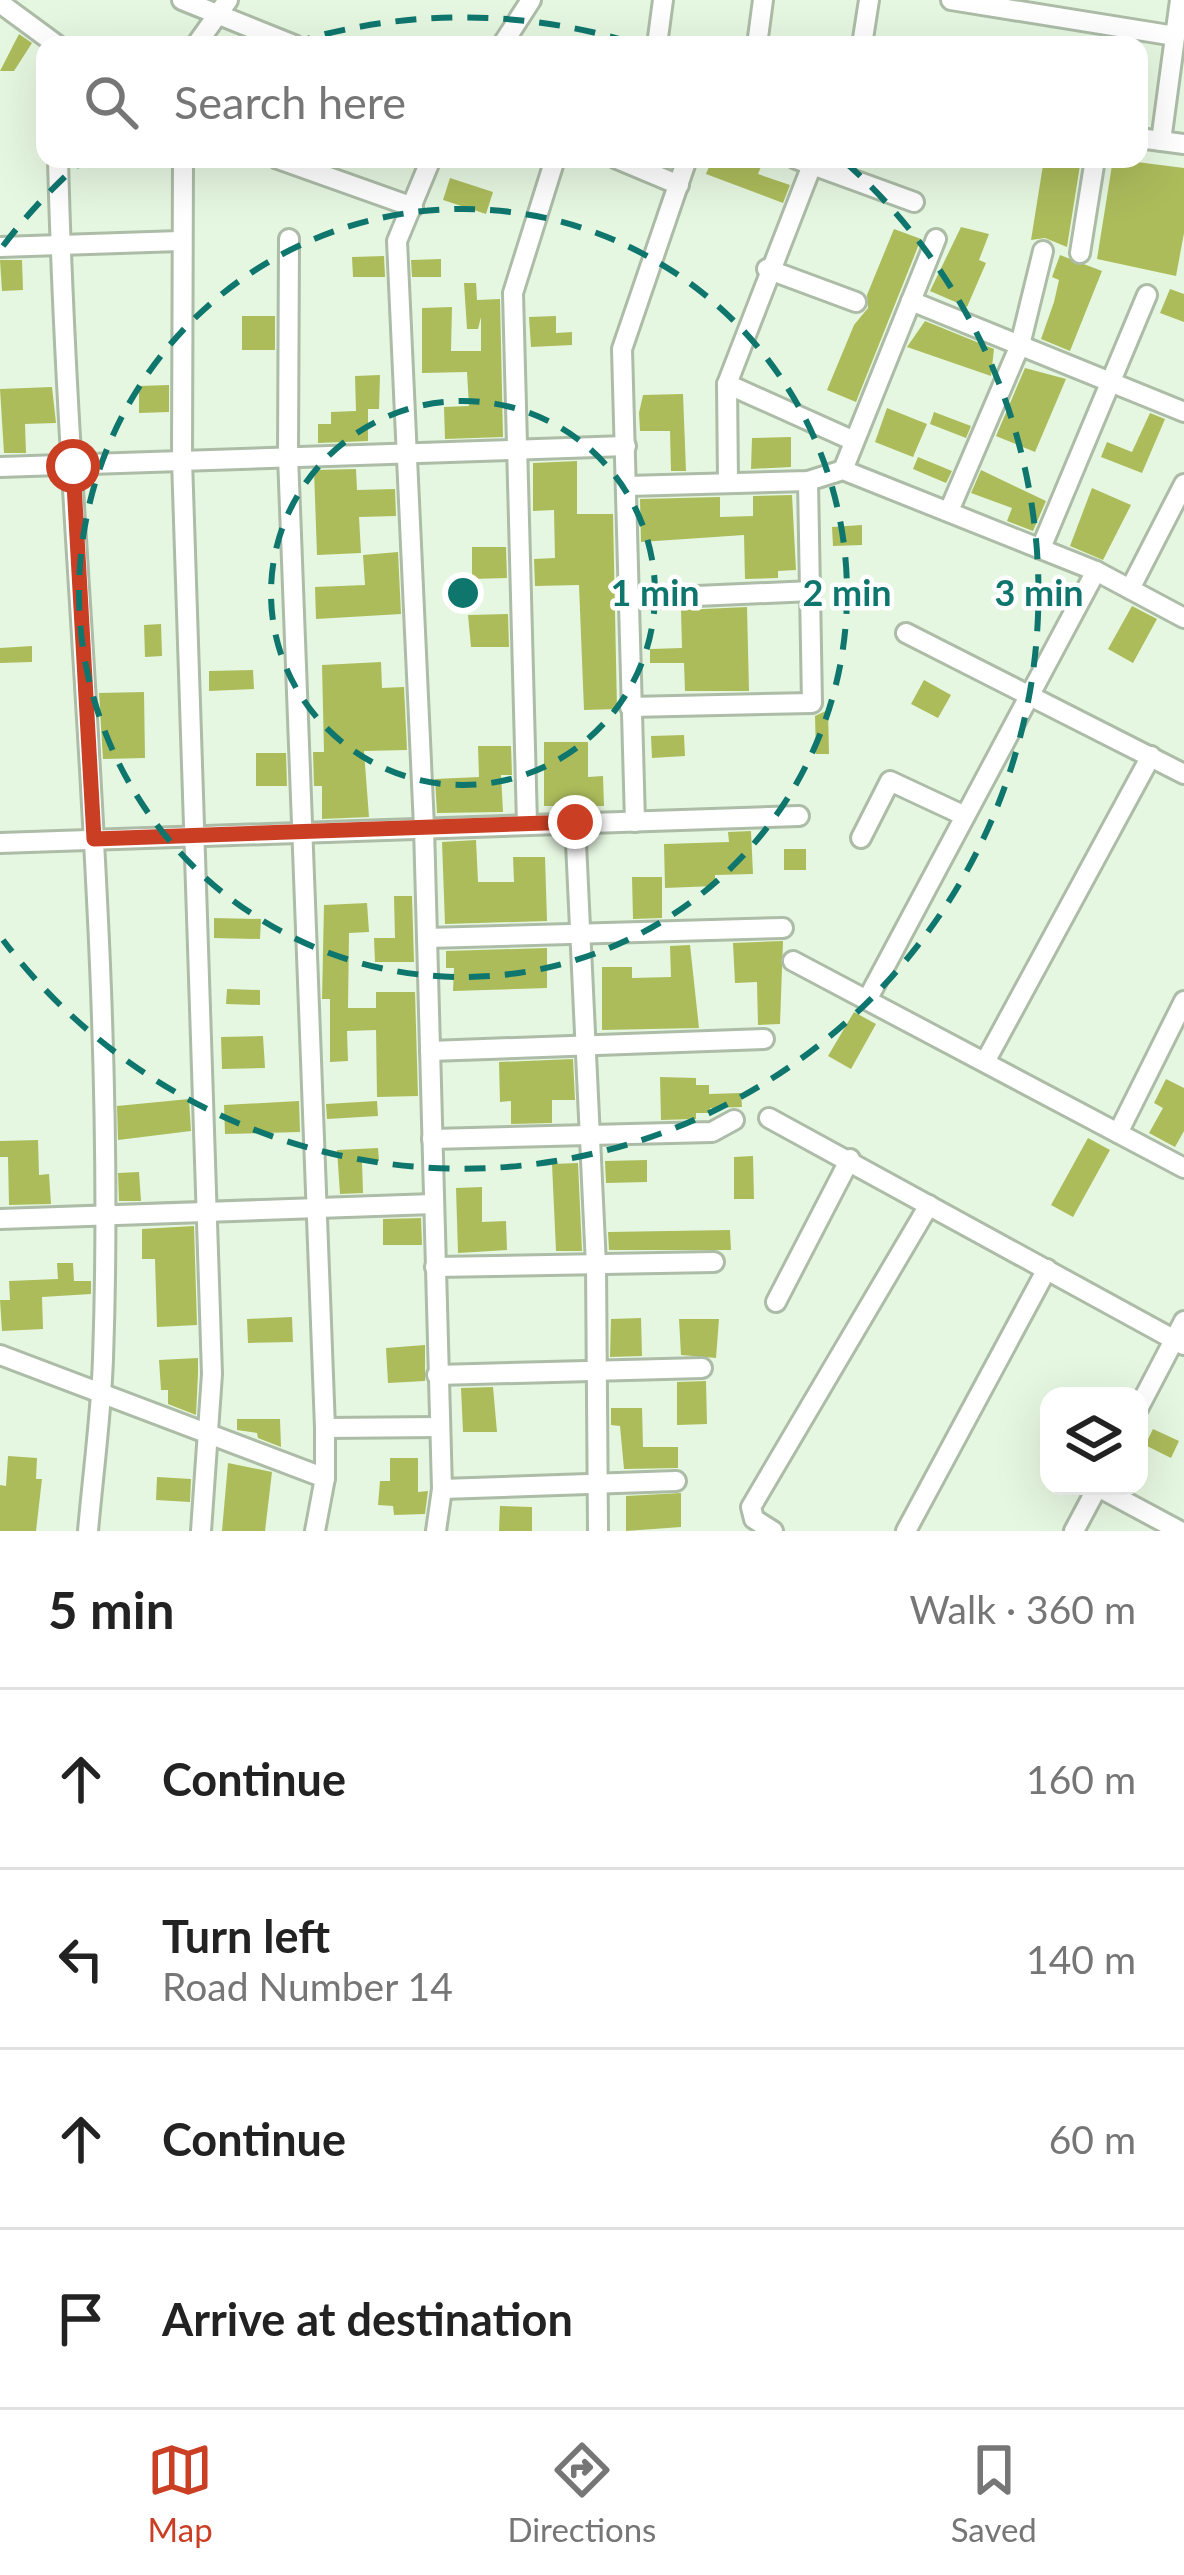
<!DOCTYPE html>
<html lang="en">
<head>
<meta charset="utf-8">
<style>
	:root { --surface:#fff; --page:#f2f2f2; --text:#222; --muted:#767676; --line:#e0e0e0; --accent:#ca3f24 }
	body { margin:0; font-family:Lato,sans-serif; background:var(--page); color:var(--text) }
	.controls { position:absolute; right:36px; bottom:36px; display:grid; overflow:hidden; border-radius:24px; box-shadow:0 12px 48px #0002 }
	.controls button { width:108px; height:108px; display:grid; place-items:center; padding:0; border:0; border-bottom:3px solid var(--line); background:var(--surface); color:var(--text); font:60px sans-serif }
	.stop { position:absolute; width:36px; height:36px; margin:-27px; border:9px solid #ca3f24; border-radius:50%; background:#fff }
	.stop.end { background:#ca3f24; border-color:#fff; box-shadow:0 3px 12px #0008 }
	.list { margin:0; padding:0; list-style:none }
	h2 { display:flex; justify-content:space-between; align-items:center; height:156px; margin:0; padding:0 48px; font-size:51px }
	h2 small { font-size:39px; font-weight:400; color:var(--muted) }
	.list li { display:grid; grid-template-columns:78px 1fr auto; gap:36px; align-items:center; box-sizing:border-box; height:180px; padding:0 48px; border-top:3px solid var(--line) }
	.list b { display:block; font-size:45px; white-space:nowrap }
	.list p { margin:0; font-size:39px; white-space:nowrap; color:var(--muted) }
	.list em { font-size:39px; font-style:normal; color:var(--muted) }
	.icon { flex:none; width:66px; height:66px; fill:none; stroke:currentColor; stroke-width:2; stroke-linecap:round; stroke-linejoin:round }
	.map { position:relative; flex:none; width:1184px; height:1531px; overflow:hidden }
	.search { position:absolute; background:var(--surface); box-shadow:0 12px 48px #0002; left:36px; right:36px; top:36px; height:132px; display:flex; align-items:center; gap:30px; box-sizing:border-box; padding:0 42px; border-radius:24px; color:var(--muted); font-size:45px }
	.sheet { height:876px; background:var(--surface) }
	nav { display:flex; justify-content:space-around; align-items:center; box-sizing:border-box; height:168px; border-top:3px solid var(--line); background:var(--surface); font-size:33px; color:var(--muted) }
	nav a { display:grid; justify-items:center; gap:6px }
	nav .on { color:var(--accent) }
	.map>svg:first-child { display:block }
	.building { fill:#acbc5b }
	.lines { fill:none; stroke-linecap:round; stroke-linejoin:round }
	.minor-casing { stroke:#acbca7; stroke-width:24 }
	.minor { stroke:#fff; stroke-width:18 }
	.route { stroke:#ca3f24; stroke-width:15 }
	.ring { fill:none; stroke:#0f766e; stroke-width:6; stroke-dasharray:21 15 }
	.centre { fill:#0f766e; stroke:#fff; stroke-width:6 }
	.ring-label { font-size:36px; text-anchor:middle; font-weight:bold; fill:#0f766e; stroke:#fff; stroke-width:9; stroke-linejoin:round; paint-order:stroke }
</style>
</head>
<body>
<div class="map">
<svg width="1184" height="1531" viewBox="0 0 1184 1531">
	<rect width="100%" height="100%" fill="#e6f7e1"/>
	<g class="building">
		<path d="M19 34 32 43 14 71H0Z"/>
		<path d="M712 159H764L758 174 790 185 783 203 706 174Z"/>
		<path d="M1044 159H1081L1067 247 1045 238 1031 240Z"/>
		<path d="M1113 159 1184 168V233L1176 276 1097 259Z"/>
		<path d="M450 178 493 192 486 214 443 200Z"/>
		<path d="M961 227 989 234 979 260 986 263 967 307 930 291Z"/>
		<path d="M894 229 921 239 856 402 827 390 854 325 868 308 867 295Z"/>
		<path d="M1060 255 1102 271 1070 351 1041 339 1054 302 1059 280 1052 277Z"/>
		<path d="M384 256 385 277H353L352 257Z"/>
		<path d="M441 259V277H412L411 260Z"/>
		<path d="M0 260H22L23 290 2 291Z"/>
		<path d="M464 283H476L477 300 500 299 503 437 445 439 444 407 469 406 467 372 422 373V308L452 307 451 351H481V317L478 329H467Z"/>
		<path d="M1170 289 1184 294V322L1160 313Z"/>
		<rect x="242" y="316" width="33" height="34"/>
		<path d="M556 316V333L572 332V345L531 347 529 317Z"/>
		<path d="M925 321 994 349 991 376 907 347Z"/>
		<path d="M1025 368 1066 379 1035 452 996 436Z"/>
		<path d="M380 375 379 409H368V441L318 443V424H331V412L356 411 355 376Z"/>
		<path d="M169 385V412L139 413V386Z"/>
		<path d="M52 387 56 423 25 424 26 453H4L0 389Z"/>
		<path d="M683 394 686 471H671L670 431H640L639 413 643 395Z"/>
		<path d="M887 408 927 424 913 457 875 442Z"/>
		<path d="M934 412 971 426 966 438 930 424Z"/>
		<path d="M1150 413 1165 419 1142 473 1101 457 1107 442 1132 452Z"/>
		<path d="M791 437V467L751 469 752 438Z"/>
		<path d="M918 457 952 471 946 483 913 469Z"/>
		<path d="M577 461V514H613L617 709 584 710 579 585 535 586 534 559 555 558 554 510 533 511V463Z"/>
		<path d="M356 469 357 490 395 489 396 516 359 517 361 553 317 555 314 470Z"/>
		<path d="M981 470 1046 501 1033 531 1007 521 1012 508 971 493Z"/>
		<path d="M1092 488 1131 505 1103 560 1070 546Z"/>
		<path d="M792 495 796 570 778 571V578L745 579 744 535 641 542 640 499 720 497V517L753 516V496Z"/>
		<path d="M862 525V545L833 546 832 527Z"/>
		<path d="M472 547H506L507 578 472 579Z"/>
		<path d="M398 552 401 614 316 619 315 587 365 585 363 555Z"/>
		<path d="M1132 606 1157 619 1133 663 1108 649Z"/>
		<path d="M747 607 749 691H685L684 663H650V649L682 648 681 610Z"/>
		<path d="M508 614 509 647H471L468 615Z"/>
		<path d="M161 624 162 656 145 657 144 625Z"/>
		<path d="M32 646V662L0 663V648Z"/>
		<path d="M381 662 382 688 404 687 407 750 364 751 369 817 322 819V786H314L313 752H324L322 665Z"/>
		<path d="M253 670 254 689 209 691V671Z"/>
		<path d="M924 680 951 695 938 718 911 704Z"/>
		<path d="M144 692 145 758 103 759 99 693Z"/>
		<path d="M828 710 829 754H816L815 716Z"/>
		<path d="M684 735 685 756 652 758 651 736Z"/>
		<path d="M544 742H588V777L603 776 604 806H544Z"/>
		<path d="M478 746H511L512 775H501L503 812 437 813 435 779 479 777Z"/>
		<path d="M256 753H286L287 786H256Z"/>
		<path d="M751 831 753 874 715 875V886L665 888 664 844 729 842 728 832Z"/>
		<path d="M476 840 478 882H514L513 857H545L547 921 445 924 442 842Z"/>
		<rect x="784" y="849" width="22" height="21"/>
		<path d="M632 877H662V918L633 919Z"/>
		<path d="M394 896H412L414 962H375L374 938H395Z"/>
		<path d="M367 903 369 932 349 933 348 1008H376V992H415L418 1096 377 1097 376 1030 347 1031 348 1061 330 1062V999H322L324 905Z"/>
		<path d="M214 918 261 919 260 939 214 938Z"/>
		<path d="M783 941 780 1024 758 1025 757 982 735 983 733 943Z"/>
		<path d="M690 945 699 1028 602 1030V967H632V978L671 977 670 946Z"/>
		<path d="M547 948V988L453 991 454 968H446V951Z"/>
		<path d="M227 989 260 990V1005L226 1004Z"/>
		<path d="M854 1012 876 1024 851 1069 828 1056Z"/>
		<path d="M263 1036 265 1068 222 1069 221 1037Z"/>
		<path d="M573 1059 575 1100H552V1123L511 1124V1101L500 1102 499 1062Z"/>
		<path d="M660 1077 696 1078V1085H709V1094L741 1093 742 1107 710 1108V1113H696V1119L661 1120Z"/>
		<path d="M1166 1079 1184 1088V1131L1175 1147 1149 1133 1163 1108 1154 1103Z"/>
		<path d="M189 1099 191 1131 118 1140 117 1106Z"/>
		<path d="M299 1101 300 1132 225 1134 224 1105Z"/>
		<path d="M377 1101 378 1116 327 1119 326 1104Z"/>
		<path d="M1088 1138 1110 1150 1073 1217 1051 1205Z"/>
		<path d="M38 1140 39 1175 49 1174 51 1204 9 1205 8 1157H0V1141Z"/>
		<path d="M378 1148 379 1161 362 1162 363 1193 340 1194 337 1150Z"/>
		<path d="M753 1156 754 1199H734V1157Z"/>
		<path d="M647 1160V1182L606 1183 605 1161Z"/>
		<path d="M578 1163 582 1251H556L552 1164Z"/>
		<path d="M139 1172 141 1201H119L118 1173Z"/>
		<path d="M482 1187V1222L506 1221 507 1250 458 1253 456 1188Z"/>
		<path d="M421 1218 422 1245H383V1219Z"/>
		<path d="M194 1226 197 1325 157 1327 155 1259H142V1229Z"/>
		<path d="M730 1230 731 1250H609L608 1232Z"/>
		<path d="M57 1263H73L74 1281H91V1294L42 1297 43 1329 2 1331 0 1300H10L9 1281 58 1279Z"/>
		<path d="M292 1317 293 1342 248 1343 247 1319Z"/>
		<path d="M641 1318 642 1356 610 1357 611 1319Z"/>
		<path d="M679 1319H719L716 1358 681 1355Z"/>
		<path d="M425 1345V1381L388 1383 386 1348Z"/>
		<path d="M198 1358V1374L196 1415 168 1404V1390H161L159 1360Z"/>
		<path d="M706 1381 707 1424 677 1425V1382Z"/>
		<path d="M493 1387 497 1432H463L461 1388Z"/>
		<path d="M611 1408H642L643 1447H678V1468L624 1469 620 1426 611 1425Z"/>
		<path d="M237 1419H280L281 1447 258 1438 257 1433 237 1430Z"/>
		<path d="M1153 1429 1179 1441 1171 1458 1145 1445Z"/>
		<path d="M8 1456 37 1458 36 1479H42L36 1531H0V1485L6 1486Z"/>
		<path d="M390 1458H418V1492L428 1491 425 1514 394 1515 393 1506 378 1505 380 1481H390Z"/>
		<path d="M228 1463 272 1472 265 1531H222Z"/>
		<path d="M157 1477 191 1479 190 1502 156 1500Z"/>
		<path d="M681 1493V1527L626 1531V1496Z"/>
		<path d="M500 1506 532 1507V1531H499Z"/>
	</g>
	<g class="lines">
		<g class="minor-casing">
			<g id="minor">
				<path d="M182 0 294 45"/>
				<path d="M951 0 1175 36"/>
				<path d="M0 3 57 45"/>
				<path d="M196 45 228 0"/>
				<path d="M502 45 531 0"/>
				<path d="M657 45 663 0"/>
				<path d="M757 45 763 0"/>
				<path d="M862 45 869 0"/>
				<path d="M1139 138 1184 144"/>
				<path d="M1161 141 1180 0"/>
				<path d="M58 159C68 559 117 959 103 1359 101 1416 93 1474 88 1531"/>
				<path d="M183 159 182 460 212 1374 201 1531"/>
				<path d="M278 159 413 207"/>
				<path d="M431 159 397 241 424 827 442 1489 436 1531"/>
				<path d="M617 159 679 185"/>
				<path d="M796 159 914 202"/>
				<path d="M289 239 288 456 325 1428V1478L315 1531"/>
				<path d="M0 247 180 241"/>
				<path d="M1080 253 1095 159"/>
				<path d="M767 269 856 302"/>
				<path d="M911 301 1184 412"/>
				<path d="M727 384 854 441"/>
				<path d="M0 467 626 446"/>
				<path d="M843 470 936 239"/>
				<path d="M728 482 727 384 812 165"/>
				<path d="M627 486 808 481 843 470 1096 571 1184 618"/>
				<path d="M949 511 1020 345 1043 251"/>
				<path d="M1041 548 1147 295"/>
				<path d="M1130 589 1184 484"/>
				<path d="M629 599 812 591"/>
				<path d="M906 633 1184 774"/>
				<path d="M630 707 812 703 808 481"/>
				<path d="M575 822 596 1265 598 1531"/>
				<path d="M635 822 622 349 687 159"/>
				<path d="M527 824 513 293 555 159"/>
				<path d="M861 838 890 781 965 816"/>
				<path d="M0 843 799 816"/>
				<path d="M427 938 783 928"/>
				<path d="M793 961 1184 1168"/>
				<path d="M867 1000 1096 571"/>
				<path d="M430 1051 764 1039"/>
				<path d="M985 1062 1151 756"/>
				<path d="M769 1118 1184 1345"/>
				<path d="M1118 1133 1184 1001"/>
				<path d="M432 1139 712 1132 734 1120"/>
				<path d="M0 1219 433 1204"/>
				<path d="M435 1267 714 1262"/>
				<path d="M776 1302 850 1159"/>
				<path d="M0 1355 325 1478"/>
				<path d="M437 1375 702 1368"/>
				<path d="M1139 1407 1184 1321"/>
				<path d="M325 1428 439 1427"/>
				<path d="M1098 1487 1180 1531"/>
				<path d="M442 1489 676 1481"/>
				<path d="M773 1531 754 1519 751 1507 929 1205"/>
				<path d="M906 1531 1047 1269"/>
				<path d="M1074 1531 1098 1486"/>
			</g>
		</g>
		<use href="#minor" class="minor"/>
	</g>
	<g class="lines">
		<path class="route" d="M73 466 94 839 575 822"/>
	</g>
	<g class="ring">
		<circle cx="463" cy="593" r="192"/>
		<circle cx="463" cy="593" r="384"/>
		<path d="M3 246A576 576 0 0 1 81 162M290 44A576 576 0 0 1 636 44M845 162A576 576 0 1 1 3 940"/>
	</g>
	<circle cx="463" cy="593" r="18" class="centre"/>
	<g class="ring-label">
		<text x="655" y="606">1 min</text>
		<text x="847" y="606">2 min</text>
		<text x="1039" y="606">3 min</text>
	</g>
</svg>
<div class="controls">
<button><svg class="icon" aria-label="layers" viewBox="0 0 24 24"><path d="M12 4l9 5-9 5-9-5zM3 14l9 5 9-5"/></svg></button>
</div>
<div class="stop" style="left:73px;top:466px"></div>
<div class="stop end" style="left:575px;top:822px"></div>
<div class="search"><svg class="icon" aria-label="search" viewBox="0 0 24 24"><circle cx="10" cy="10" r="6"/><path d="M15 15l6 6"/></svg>Search here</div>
</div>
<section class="sheet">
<h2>5 min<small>Walk · 360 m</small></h2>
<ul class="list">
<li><svg class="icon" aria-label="ahead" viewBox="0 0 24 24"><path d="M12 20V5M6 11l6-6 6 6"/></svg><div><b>Continue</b></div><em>160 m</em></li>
<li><svg class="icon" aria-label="left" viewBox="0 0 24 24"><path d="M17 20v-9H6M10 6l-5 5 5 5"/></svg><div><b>Turn left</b><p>Road Number 14</p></div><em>140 m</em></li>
<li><svg class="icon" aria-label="ahead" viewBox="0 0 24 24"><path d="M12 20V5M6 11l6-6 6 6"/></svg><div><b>Continue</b></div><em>60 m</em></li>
<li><svg class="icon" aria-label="arrive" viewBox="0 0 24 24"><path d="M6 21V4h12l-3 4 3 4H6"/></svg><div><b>Arrive at destination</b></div></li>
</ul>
</section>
<nav>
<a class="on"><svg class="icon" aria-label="map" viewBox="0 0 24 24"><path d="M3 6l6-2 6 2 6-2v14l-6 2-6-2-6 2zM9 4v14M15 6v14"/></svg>Map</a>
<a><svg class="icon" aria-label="directions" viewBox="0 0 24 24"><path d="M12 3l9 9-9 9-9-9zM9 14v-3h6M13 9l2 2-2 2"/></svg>Directions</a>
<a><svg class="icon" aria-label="saved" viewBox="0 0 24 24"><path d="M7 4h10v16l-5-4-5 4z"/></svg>Saved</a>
</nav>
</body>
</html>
